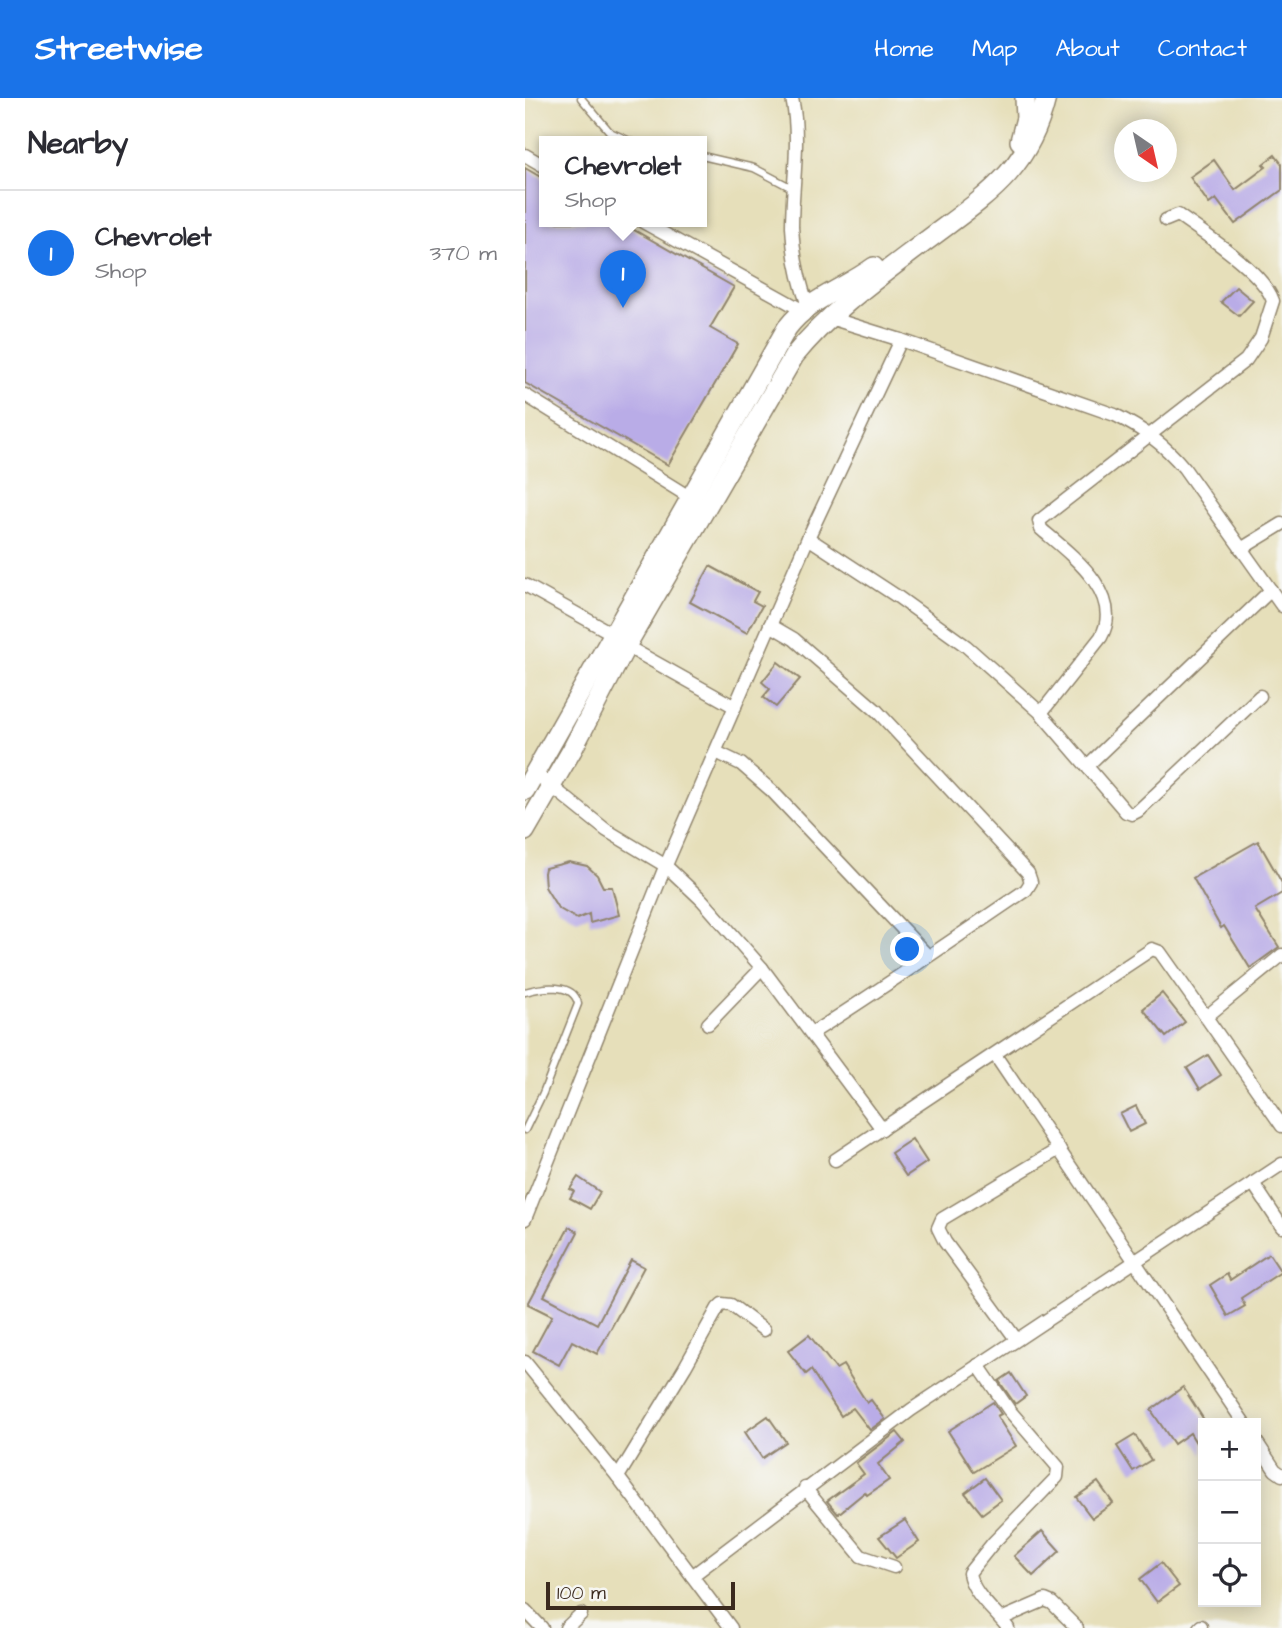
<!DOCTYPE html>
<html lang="en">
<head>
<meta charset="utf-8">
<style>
	:root { --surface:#fff; --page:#f7f7f7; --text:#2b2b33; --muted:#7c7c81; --line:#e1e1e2; --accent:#1a73e8 }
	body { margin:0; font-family:"Architects Daughter",sans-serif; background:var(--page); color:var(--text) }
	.controls { position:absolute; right:21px; bottom:21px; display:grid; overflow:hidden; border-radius:0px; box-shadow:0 4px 18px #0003 }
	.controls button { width:63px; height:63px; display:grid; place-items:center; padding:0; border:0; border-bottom:2px solid var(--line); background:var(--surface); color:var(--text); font:35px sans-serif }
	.compass { position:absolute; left:589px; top:21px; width:63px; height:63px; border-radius:50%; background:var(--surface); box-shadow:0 4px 18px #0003; rotate:146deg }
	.scale { position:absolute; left:21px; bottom:18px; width:189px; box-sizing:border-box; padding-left:7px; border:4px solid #3b2a1e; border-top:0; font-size:19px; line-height:24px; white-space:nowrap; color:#3b2a1e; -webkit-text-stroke:5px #f6f6f2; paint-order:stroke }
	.you { position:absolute; left:383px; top:852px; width:24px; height:24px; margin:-18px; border:5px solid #fff; border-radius:50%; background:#1a73e8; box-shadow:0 0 0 10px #1a73e833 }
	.badge { display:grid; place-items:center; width:46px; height:46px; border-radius:50%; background:var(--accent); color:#fff; font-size:23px; font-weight:700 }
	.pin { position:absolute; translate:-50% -58px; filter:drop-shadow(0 2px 4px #0008) }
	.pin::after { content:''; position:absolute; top:37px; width:24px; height:21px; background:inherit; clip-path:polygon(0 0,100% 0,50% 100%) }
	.popup { position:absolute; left:14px; top:38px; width:168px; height:91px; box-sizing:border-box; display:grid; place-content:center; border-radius:0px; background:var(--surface); filter:drop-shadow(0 2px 5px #0005); font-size:23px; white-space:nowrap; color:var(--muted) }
	.popup b { font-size:26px; color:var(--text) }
	.popup::after { content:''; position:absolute; left:50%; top:100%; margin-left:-14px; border:14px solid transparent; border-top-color:var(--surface) }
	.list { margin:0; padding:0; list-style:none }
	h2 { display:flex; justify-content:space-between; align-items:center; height:91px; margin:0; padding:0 28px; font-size:30px }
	h2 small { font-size:23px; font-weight:400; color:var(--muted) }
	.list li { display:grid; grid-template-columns:46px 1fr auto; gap:21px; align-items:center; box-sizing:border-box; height:126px; padding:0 28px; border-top:2px solid var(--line) }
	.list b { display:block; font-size:26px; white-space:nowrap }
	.list p { margin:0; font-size:23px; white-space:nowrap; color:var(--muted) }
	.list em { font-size:23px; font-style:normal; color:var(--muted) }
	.icon { flex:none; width:38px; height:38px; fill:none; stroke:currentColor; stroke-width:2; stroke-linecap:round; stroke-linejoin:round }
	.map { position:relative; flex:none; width:757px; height:1530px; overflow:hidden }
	header { display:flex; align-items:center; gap:42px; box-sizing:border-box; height:98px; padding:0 35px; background:var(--accent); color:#fff }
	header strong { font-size:33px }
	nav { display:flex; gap:38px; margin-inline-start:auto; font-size:24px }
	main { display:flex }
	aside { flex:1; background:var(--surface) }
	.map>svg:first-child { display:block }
	.building { fill:#b9ace7 }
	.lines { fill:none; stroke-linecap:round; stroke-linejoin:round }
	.service-casing { stroke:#90846c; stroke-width:9 }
	.minor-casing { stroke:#90846c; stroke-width:15 }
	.trunk-casing { stroke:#90846c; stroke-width:22 }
	.service { stroke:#fff; stroke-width:6 }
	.minor { stroke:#fff; stroke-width:12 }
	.trunk { stroke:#fff; stroke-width:19 }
</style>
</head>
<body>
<header>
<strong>Streetwise</strong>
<nav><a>Home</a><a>Map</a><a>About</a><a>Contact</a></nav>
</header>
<main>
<aside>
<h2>Nearby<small></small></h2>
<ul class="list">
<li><span class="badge">1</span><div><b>Chevrolet</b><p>Shop</p></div><em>370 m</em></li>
</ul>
</aside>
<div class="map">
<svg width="757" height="1530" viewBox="0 0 757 1530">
	<rect width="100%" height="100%" fill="#f6f6f2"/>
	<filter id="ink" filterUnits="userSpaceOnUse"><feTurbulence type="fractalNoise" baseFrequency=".0143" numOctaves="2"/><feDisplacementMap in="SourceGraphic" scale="14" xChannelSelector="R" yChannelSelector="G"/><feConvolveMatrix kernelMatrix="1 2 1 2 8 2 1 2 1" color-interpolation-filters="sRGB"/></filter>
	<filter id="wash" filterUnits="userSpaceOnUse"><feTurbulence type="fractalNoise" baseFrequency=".00686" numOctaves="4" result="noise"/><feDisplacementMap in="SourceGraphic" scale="28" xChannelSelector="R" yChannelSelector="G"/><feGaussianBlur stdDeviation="1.57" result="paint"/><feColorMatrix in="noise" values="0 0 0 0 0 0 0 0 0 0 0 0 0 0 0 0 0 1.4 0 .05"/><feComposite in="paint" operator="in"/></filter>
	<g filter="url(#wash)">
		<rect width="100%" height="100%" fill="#e6dfba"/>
		<g id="blocks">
			<g class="building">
				<path d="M750 57 757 66V92L710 126 691 101 684 106 665 79 689 62 710 92 741 69 738 66Z"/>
				<path d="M0 70 19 81V124H95L209 189 185 230 213 246 143 367 0 285Z"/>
				<path d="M711 189 728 203 714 218 696 204Z"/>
				<path d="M185 468 233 494 228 503 237 508 222 535 165 504Z"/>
				<path d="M253 564 275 581 251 609 238 599 245 591 237 584Z"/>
				<path d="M733 743 757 785V795L730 811 754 849 725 870 699 828 696 830 668 780Z"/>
				<path d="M44 764 62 768 72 777 78 789H87L94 817 65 825 64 816 52 821 33 810 20 789 19 775 20 770Z"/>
				<path d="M637 895 660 924 641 939 618 911Z"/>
				<path d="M683 957 696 977 675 991 662 970Z"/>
				<path d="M611 1008 620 1026 604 1034 595 1016Z"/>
				<path d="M387 1041 402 1064 381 1078 366 1055Z"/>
				<path d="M53 1079 75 1094 65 1111 45 1100 49 1093 45 1091Z"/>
				<path d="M44 1129 53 1134 19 1198 72 1226 106 1162 119 1169 72 1256 47 1243 34 1267 8 1253 27 1218 3 1206Z"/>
				<path d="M744 1156 756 1174 716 1200 720 1208 703 1218 685 1187 702 1176 705 1182Z"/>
				<path d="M284 1237 311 1271 318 1267 342 1305 346 1302 360 1321 345 1332 328 1310 316 1318 286 1272 281 1276 263 1253Z"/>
				<path d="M486 1275 501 1298 490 1306 474 1283Z"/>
				<path d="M658 1289 681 1325H678V1356L665 1335 649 1346 626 1312Z"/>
				<path d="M468 1304 476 1316 472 1318 491 1348 449 1374 423 1333Z"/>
				<path d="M243 1318 261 1344 237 1360 220 1334Z"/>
				<path d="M372 1334 380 1344 353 1366 364 1382 342 1397 340 1394 313 1416 302 1403 339 1376 331 1365Z"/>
				<path d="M610 1337 626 1362 608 1373 592 1348Z"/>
				<path d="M460 1380 476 1402 457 1416 440 1395Z"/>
				<path d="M573 1384 588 1405 567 1420 551 1399Z"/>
				<path d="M380 1422 394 1444 371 1460 354 1439Z"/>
				<path d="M517 1433 535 1453 508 1478 489 1458Z"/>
				<path d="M636 1465 654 1488 632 1504 615 1481Z"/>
			</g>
		</g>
	</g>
	<g filter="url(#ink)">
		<use href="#blocks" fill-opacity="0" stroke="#90846c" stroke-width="2"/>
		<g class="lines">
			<g class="service-casing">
				<g id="service">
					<path d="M56 0 85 34 107 44"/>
					<path d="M177 58 229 70 267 90"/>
					<path d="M0 894C17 889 49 884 53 906L18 995 0 1032"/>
				</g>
			</g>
			<g class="minor-casing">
				<g id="minor">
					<path d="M267 0C276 43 267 86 267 129 268 156 274 183 283 208"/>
					<path d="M0 57 19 68"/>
					<path d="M118 124 277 212"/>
					<path d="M305 220 376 242 590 317C618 331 639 346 659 370L757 508"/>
					<path d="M0 297 166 400"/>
					<path d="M283 440 373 499 441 548 516 615 601 714 607 716 613 713 735 598"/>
					<path d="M716 451 757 426"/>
					<path d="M0 487 88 536"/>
					<path d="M245 527 269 541 352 613 503 775 506 784 501 792C430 840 360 889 287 935"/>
					<path d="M101 548 210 609"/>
					<path d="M516 615 576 539C600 496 545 456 516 431L514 423 721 262 736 240 748 203C738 173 679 136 653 117L641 122"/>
					<path d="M191 654 216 666 247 693 403 858"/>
					<path d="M562 668 746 492"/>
					<path d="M10 675 81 732 141 768 177 802 237 870 357 1031"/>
					<path d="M757 857 681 919 757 1028"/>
					<path d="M183 926 237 870"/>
					<path d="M470 957 719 1325"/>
					<path d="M310 1062 627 851 635 854 681 919"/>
					<path d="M728 1085 757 1129"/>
					<path d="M0 1121 138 774 283 440 376 242"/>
					<path d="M491 1241 420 1144 413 1130 417 1121 534 1051"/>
					<path d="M0 1264 93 1379 206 1530"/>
					<path d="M453 1267 484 1312 533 1369 532 1379 468 1445 444 1475C447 1495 471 1514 483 1530"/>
					<path d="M731 1343 750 1372 757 1377"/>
					<path d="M93 1379 160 1269 193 1210 197 1206 206 1207 239 1232"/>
					<path d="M280 1390 336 1458 369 1469"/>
					<path d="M167 1478 386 1312 757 1066"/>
					<path d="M0 1512 17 1530"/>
					<path d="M476 1521 520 1502 527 1505 552 1530"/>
					<path d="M41 1530 56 1516"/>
					<path d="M674 1530 676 1528"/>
				</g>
			</g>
			<g class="trunk-casing">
				<g id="trunk">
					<path d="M495 43 501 20 500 0"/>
					<path d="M0 692 262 230C285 200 319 191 349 169"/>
					<path d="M0 733 47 652 101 548 269 258C305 213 355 178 401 143 459 99 503 75 521 0"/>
				</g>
			</g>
			<use href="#service" class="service"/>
			<use href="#minor" class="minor"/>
			<use href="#trunk" class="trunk"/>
		</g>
	</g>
</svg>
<div class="controls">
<button>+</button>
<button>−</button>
<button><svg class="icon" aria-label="locate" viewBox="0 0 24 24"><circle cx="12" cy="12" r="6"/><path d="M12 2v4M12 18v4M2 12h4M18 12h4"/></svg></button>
</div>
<svg class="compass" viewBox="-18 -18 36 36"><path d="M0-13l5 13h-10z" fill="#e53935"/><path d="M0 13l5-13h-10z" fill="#7c7c81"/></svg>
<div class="scale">100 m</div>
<div class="you"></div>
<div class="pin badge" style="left:98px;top:210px">1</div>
<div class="popup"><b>Chevrolet</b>Shop</div>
</div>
</main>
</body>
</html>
